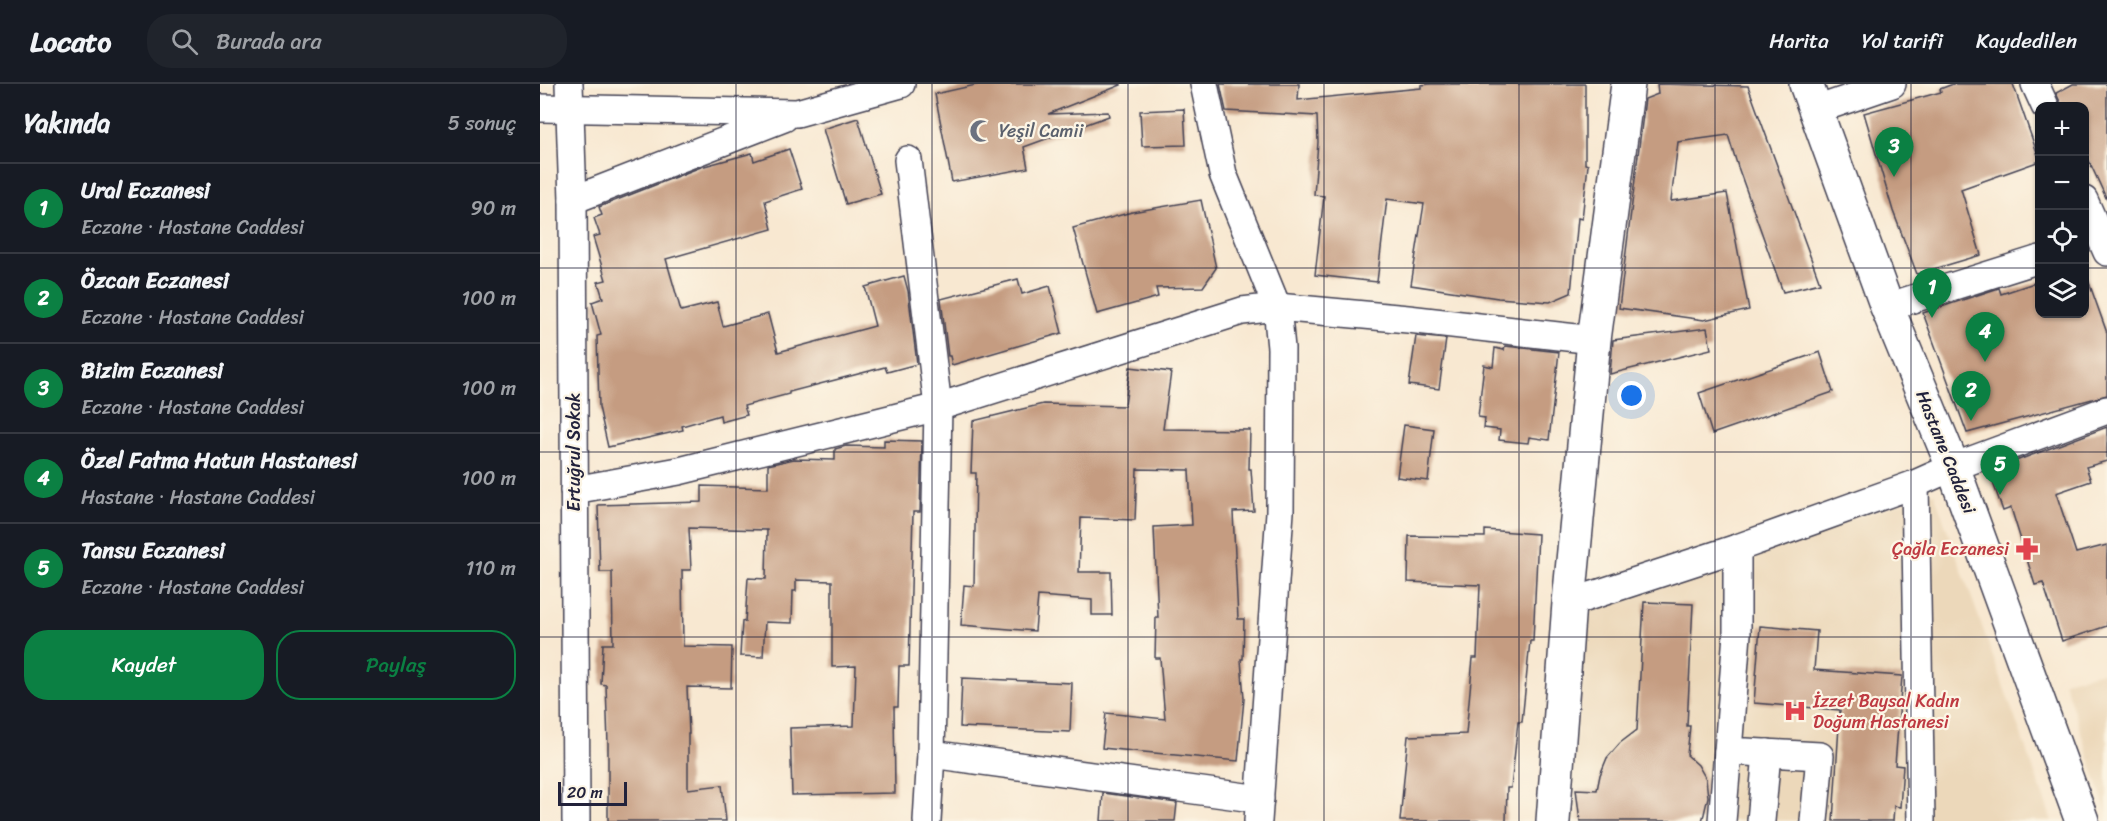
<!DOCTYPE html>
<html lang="tr">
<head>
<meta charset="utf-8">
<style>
	:root { --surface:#171b24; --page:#20242c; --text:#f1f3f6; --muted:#9ea1a6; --line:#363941; --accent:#0b8043 }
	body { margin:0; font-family:Sriracha,sans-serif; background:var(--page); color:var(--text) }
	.controls { position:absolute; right:18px; top:18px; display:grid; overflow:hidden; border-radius:12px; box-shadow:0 2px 4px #0004 }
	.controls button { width:54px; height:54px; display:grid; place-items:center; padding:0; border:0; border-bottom:2px solid var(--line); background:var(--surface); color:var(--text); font:30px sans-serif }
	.scale { position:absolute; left:18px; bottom:15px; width:69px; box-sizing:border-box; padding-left:6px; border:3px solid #22223b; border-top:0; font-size:16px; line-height:21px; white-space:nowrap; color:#22223b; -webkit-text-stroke:4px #fcf5e5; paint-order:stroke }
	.you { position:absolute; left:1092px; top:312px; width:21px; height:21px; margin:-15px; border:4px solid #fff; border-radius:50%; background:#1a73e8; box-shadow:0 0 0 9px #1a73e833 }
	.badge { display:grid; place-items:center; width:39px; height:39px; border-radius:50%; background:var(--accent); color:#fff; font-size:20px; font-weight:700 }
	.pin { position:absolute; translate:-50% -50px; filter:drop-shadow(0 2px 3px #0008) }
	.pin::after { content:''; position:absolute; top:32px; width:21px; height:18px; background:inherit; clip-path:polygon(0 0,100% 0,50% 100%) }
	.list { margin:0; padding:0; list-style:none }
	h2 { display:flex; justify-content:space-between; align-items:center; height:78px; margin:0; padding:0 24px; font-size:26px }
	h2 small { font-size:20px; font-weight:400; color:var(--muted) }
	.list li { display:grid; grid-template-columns:39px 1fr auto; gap:18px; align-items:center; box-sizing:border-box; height:90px; padding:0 24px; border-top:2px solid var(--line) }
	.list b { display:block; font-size:22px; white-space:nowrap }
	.list p { margin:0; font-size:20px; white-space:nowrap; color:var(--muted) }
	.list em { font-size:20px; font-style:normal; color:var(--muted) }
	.actions { display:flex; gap:12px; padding:18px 24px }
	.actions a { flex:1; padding:14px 0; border:2px solid var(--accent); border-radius:24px; text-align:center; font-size:21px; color:var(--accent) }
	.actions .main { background:var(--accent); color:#fff }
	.icon { flex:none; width:33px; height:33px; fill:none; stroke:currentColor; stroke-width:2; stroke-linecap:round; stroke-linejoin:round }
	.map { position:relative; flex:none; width:1567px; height:737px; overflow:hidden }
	header { display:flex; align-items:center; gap:36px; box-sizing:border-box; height:84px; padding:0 30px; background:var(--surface); border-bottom:2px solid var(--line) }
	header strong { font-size:28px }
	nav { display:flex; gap:33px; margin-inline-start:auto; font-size:21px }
	.search { width:420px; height:54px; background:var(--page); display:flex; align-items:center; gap:15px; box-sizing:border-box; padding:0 21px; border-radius:24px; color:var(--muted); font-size:22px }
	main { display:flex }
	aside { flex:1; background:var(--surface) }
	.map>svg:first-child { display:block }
	.built { fill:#ecd8ba }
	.building { fill:#c59c81 }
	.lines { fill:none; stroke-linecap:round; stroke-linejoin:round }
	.minor-casing { stroke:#424052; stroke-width:30 }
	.major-casing { stroke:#424052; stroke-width:36 }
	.minor { stroke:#fff; stroke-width:27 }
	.major { stroke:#fff; stroke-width:33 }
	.grid { fill:none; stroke:#22223b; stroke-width:1.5; stroke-opacity:0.55 }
	.labels { text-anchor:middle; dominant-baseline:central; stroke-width:4.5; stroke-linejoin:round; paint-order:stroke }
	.worship-label { font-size:18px; fill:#5b616d; stroke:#fcf5e5; text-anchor:start }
	.street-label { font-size:18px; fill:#22223b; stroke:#fcf5e5 }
	.health-label { font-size:18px; fill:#be3a42; stroke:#fcf5e5; text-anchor:end }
</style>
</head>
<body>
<header>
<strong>Locato</strong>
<div class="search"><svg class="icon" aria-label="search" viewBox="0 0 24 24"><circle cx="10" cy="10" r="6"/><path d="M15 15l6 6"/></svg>Burada ara</div>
<nav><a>Harita</a><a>Yol tarifi</a><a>Kaydedilen</a></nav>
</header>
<main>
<aside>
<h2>Yakında<small>5 sonuç</small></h2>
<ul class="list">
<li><span class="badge">1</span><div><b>Ural Eczanesi</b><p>Eczane · Hastane Caddesi</p></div><em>90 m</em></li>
<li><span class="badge">2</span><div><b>Özcan Eczanesi</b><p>Eczane · Hastane Caddesi</p></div><em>100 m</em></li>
<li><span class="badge">3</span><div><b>Bizim Eczanesi</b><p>Eczane · Hastane Caddesi</p></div><em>100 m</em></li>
<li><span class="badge">4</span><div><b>Özel Fatma Hatun Hastanesi</b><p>Hastane · Hastane Caddesi</p></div><em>100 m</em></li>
<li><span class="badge">5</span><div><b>Tansu Eczanesi</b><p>Eczane · Hastane Caddesi</p></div><em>110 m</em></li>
</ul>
<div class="actions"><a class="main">Kaydet</a><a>Paylaş</a></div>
</aside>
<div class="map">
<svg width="1567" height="737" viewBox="0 0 1567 737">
	<rect width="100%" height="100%" fill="#fcf5e5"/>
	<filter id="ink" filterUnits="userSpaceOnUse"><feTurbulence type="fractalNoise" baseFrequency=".0167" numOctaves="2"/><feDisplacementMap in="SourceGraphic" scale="12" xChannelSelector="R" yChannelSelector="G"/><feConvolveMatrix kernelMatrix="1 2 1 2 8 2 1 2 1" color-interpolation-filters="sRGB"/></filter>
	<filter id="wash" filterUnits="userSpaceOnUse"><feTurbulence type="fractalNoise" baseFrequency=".008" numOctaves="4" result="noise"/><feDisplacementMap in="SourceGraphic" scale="24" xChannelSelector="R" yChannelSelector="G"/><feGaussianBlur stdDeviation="1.35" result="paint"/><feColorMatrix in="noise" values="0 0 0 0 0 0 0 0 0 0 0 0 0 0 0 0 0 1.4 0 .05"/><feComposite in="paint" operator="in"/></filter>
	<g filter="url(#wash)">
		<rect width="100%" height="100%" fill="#f8e8d1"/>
		<g class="built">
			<path d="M1394 409 1512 737H1029L1047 516Z"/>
			<path d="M1567 587V729L1524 597Z"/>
		</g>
		<g id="blocks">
			<g class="building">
				<path d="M440 0H581V1L508 30 568 28 569 32 484 63 488 84 412 98 395 10Z"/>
				<path d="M680 0H759L758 16 881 4V1L891 0H1045V80L1048 81 1042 135 1038 134 1031 209 1010 218 958 214 871 201 884 120 847 115 837 198 775 191 784 112 774 111 778 58 777 32 686 27Z"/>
				<path d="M1117 0 1208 2 1280 199 1243 208 1198 83 1188 51 1138 58 1131 117 1187 109 1209 226 1164 236 1079 224 1105 15 1118 10Z"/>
				<path d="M1413 0H1473L1500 77 1421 105 1441 171 1377 190 1353 127 1324 29 1401 8 1400 5Z"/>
				<path d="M1533 0H1567V116L1545 68V22H1522L1516 9Z"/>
				<path d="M644 25 646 61 602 62 600 27Z"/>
				<path d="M318 34 341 110 306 120 283 45Z"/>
				<path d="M249 65 262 105 225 117 232 145 126 175 141 227 177 218 183 242 228 230 238 268 335 242 325 203 364 192 368 207 377 280 347 288 345 283 249 308V310L204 322 207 331 181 338 180 331 142 342 143 346 68 363 59 323 57 252 61 251 52 218 63 214 58 198 66 196 53 153 60 151 54 134 62 131 59 123 161 83 212 69 214 77Z"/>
				<path d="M661 116 676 184 663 203 616 204 618 213 557 230 533 144 592 128Z"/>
				<path d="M1545 193H1547L1567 249V311L1427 349 1383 229 1459 204 1461 210 1500 197V230H1545Z"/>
				<path d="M478 195 482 210 510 202 522 249 412 281 410 272H408L401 215Z"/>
				<path d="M1167 244 1171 265 1070 290 1073 256Z"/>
				<path d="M876 252 906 255 899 305 869 301Z"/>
				<path d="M965 262 1019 268 1009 356 989 353 988 359 959 356 960 346 944 344 945 334 938 333 944 281 953 283 955 264 964 266Z"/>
				<path d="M1280 268 1293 308 1172 350 1159 309Z"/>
				<path d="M590 283 631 288 623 345 710 346 709 385H711L714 427 693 428 698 535H704L703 575H701L704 615 698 677 562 664 566 629 625 635 620 574H615L616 533 618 534 614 443 652 441 649 386 597 385 595 436 541 434 539 488H571L572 531H552V516L498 512 495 547 421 541 424 501 434 502 436 389H431L433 337 503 320 585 322Z"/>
				<path d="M864 341 894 345 888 397 857 393Z"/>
				<path d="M1567 343V377L1546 383 1551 397 1516 409 1536 469 1567 461V542L1522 557 1503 499 1495 501 1471 424 1463 427 1449 387Z"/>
				<path d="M344 356 382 357 380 428H373L369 582H359L358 623H354L355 709 252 711 250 644 314 642 316 582 292 583V497L256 496V507H253L252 539 225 538 223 573 200 572 202 537 205 538 208 494 226 495 227 446 149 444 151 486H142L143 562 192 563 191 604 147 603 149 650H148V705L182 701 186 737H68V660L66 601 61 600 63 560H73L72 488H60L58 421 162 418V402L228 404V381L254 375 295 376V365L306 362 344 363Z"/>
				<path d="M945 446 998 450 993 557H990L982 638H978L971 704H967L966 737H860L868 652 926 650 933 574H937L940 501 868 498 869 452 945 453Z"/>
				<path d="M1104 518 1153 520 1147 642H1150L1147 671 1158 681 1166 695 1168 713 1164 730 1162 737H1040L1036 705 1057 706 1060 691 1067 674 1080 659 1097 646Z"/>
				<path d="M1220 542 1277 547 1274 586 1362 592 1355 681 1363 682 1360 723 1354 722 1353 737H1293L1300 626 1214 619Z"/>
				<path d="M422 594 532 599 530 648 420 643Z"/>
				<path d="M563 709 637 719 635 737H561Z"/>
			</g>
		</g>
	</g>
	<g filter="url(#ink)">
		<use href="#blocks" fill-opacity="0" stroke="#424052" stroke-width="1.5"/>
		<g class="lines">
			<g class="minor-casing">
				<g id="minor">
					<path d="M29 0 33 116 36 737"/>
					<path d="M664 0 683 90 737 223 741 264 740 428 718 737"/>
					<path d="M1495 0 1505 22"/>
					<path d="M0 24 257 29 361 0"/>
					<path d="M1276 26 1352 0"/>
					<path d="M368 76 398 323 391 670 387 737"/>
					<path d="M33 116 244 34"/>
					<path d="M1544 116 1567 168"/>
					<path d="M1347 223 1500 175"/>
					<path d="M1375 400 1381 737"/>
					<path d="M34 406 139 387 398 323 702 227 737 223 868 235 1054 256"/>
					<path d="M1197 464V550L1188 667 1280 672 1274 737"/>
					<path d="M1029 519 1197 464 1375 400 1413 383 1567 326"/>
					<path d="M391 670 720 715"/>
					<path d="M1182 737 1188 667"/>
					<path d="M1221 737 1227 669"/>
				</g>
			</g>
			<g class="major-casing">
				<g id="major">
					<path d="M1266 0 1347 223 1413 383 1542 737"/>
					<path d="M1013 737 1029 519 1054 256 1088 0"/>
				</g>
			</g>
			<use href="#minor" class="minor"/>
			<use href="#major" class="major"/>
		</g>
	</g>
	<path class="grid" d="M196 0V737M392 0V737M588 0V737M784 0V737M979 0V737M1175 0V737M1371 0V737M0 184H1500M1544 184H1567M0 368H1567M0 553H1567"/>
	<defs>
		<g id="mosque-bare" transform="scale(1.8)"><path d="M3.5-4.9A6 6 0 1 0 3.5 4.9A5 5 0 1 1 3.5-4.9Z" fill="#6b7280" stroke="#fcf5e5" stroke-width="2.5" paint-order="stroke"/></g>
		<g id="pharmacy-bare" transform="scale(1.8)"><path d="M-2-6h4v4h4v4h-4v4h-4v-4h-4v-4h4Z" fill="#e0444e" stroke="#fcf5e5" stroke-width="2.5" paint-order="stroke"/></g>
		<g id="hospital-bare" transform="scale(1.8)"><path d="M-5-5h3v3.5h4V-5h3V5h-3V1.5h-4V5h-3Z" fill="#e0444e" stroke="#fcf5e5" stroke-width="2.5" paint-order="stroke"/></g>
	</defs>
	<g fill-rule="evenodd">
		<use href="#mosque-bare" x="441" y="47"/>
		<use href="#pharmacy-bare" x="1487" y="465"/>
		<use href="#hospital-bare" x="1255" y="627"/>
	</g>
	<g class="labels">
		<g class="worship-label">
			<text x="459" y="47">Yeşil Camii</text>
		</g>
		<g class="street-label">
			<text transform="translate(34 368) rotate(-90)">Ertuğrul Sokak</text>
			<text transform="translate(1406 368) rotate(68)">Hastane Caddesi</text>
		</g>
		<g class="health-label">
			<text x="1469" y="465">Çağla Eczanesi</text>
			<text x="1273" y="617" text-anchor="start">İzzet Baysal Kadın<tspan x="1273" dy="21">Doğum Hastanesi</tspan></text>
		</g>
	</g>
</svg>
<div class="controls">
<button>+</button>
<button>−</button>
<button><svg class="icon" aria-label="locate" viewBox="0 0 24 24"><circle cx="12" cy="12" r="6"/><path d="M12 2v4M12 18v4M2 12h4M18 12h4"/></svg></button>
<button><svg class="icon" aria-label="layers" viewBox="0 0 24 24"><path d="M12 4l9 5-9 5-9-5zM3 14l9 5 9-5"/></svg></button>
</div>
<div class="scale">20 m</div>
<div class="you"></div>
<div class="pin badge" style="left:1392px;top:234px">1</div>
<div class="pin badge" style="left:1431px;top:337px">2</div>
<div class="pin badge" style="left:1354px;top:93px">3</div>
<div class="pin badge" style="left:1445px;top:278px">4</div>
<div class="pin badge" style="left:1460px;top:411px">5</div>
</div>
</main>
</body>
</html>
